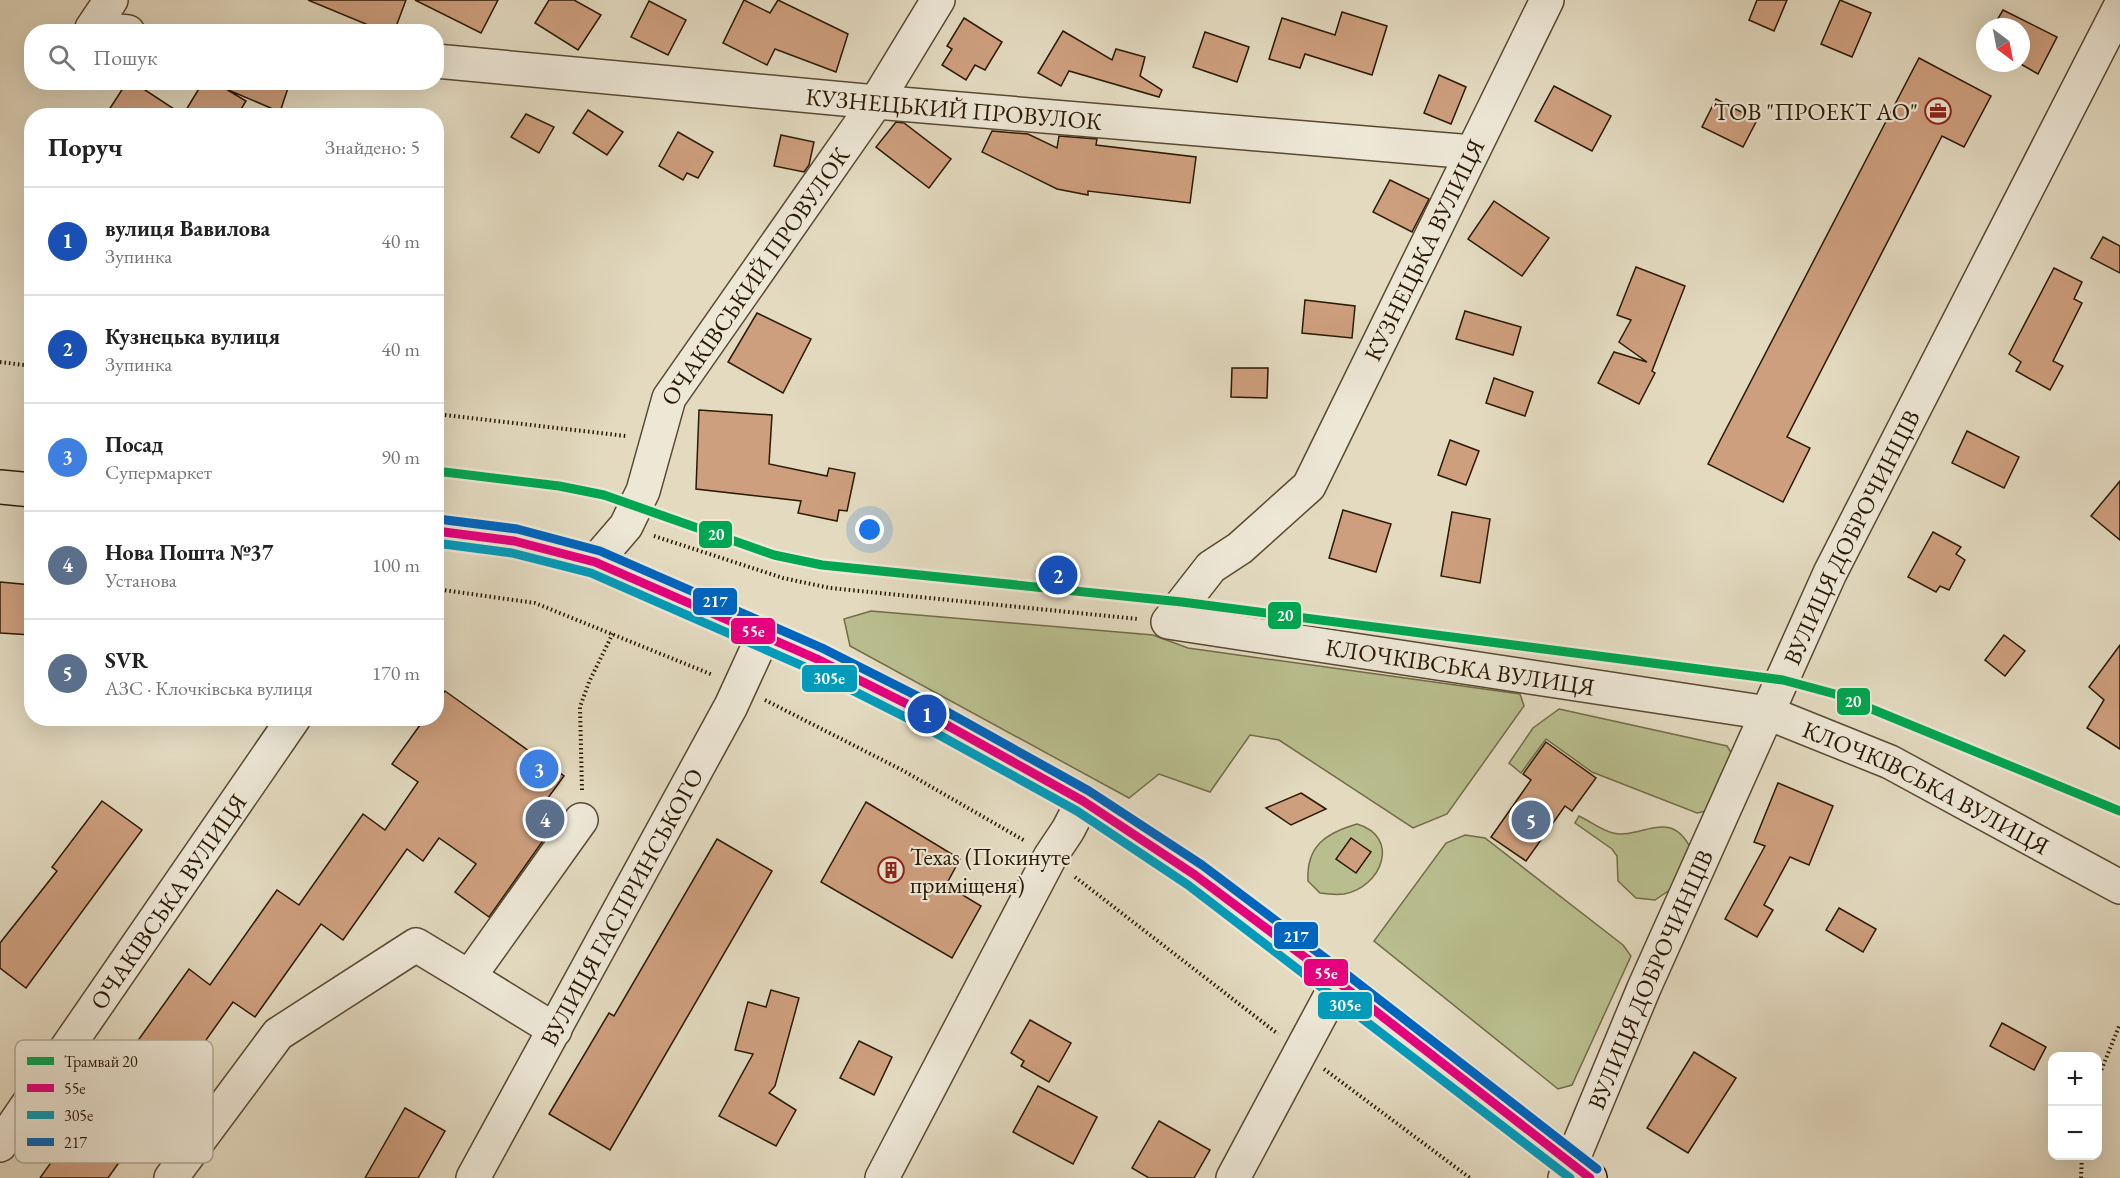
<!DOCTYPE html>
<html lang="uk">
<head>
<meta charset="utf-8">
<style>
	:root { --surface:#fff; --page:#f6f6f6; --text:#222; --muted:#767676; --line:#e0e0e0; --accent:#0b8043 }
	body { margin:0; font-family:"EB Garamond",serif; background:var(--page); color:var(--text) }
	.controls { position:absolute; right:18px; bottom:18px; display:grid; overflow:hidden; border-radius:12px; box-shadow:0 6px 24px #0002 }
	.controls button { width:54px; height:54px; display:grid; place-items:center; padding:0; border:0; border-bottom:2px solid var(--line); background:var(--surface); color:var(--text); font:30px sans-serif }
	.compass { position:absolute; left:1976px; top:18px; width:54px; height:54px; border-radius:50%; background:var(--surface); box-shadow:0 6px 24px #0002; rotate:148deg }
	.you { position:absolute; left:870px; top:530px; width:21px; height:21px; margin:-15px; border:4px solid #fff; border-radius:50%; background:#1a73e8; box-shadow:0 0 0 9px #1a73e833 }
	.badge { display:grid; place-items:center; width:39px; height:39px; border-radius:50%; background:var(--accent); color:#fff; font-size:20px; font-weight:700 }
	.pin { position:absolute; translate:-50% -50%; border:3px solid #fff; box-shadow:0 2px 6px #0006 }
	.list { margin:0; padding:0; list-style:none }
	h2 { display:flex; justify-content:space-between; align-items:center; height:78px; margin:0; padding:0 24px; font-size:26px }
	h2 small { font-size:20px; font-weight:400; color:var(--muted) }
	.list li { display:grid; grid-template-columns:39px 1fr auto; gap:18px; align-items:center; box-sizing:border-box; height:108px; padding:0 24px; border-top:2px solid var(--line) }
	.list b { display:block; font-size:22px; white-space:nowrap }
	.list p { margin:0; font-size:20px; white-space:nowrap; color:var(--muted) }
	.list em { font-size:20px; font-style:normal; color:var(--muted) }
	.icon { flex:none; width:33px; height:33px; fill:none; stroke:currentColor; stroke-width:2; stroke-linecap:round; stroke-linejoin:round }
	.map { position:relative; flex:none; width:2120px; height:1178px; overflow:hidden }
	.search { position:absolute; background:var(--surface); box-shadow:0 6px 24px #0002; left:24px; top:24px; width:420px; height:66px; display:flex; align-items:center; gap:15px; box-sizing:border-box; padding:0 21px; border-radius:24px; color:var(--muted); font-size:22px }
	.panel { position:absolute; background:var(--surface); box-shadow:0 6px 24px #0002; left:24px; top:108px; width:420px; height:618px; border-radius:24px }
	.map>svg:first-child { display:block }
	.green { fill:#b9be8e; stroke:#726c48; stroke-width:1.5 }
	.building { fill:#ce9f7e; stroke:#2b1902; stroke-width:1.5 }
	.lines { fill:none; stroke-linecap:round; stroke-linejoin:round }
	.minor-casing { stroke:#594932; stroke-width:36 }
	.major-casing { stroke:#2b1902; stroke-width:36 }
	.path { stroke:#2b1902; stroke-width:4; stroke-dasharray:1.5 3; stroke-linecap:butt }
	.minor { stroke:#ede7d6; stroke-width:33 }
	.major { stroke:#e3dac0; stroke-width:33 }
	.bus-1-casing { stroke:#ede7d6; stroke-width:14 }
	.bus-2-casing { stroke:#ede7d6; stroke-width:14 }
	.bus-3-casing { stroke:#ede7d6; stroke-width:14 }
	.bus-1 { stroke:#e5007d; stroke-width:9 }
	.bus-2 { stroke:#049bba; stroke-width:9 }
	.bus-3 { stroke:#0065bd; stroke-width:9 }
	.tram-1-casing { stroke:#ede7d6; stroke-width:14 }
	.tram-1 { stroke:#00a651; stroke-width:9 }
	.labels { text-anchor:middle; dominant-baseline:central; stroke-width:4.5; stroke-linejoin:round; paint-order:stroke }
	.street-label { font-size:24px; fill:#2b1902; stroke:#ede7d6 }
	.poi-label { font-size:24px; fill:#2b1902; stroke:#ede7d6; text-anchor:end }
	.key { fill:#ede7d6; stroke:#b3a996; stroke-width:1.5 }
	.key-label { font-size:16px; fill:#2b1902 }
	.line-badge { stroke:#ede7d6; stroke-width:2 }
	.badge-label { font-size:16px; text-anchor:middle; font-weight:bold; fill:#fff }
</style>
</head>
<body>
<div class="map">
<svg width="2120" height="1178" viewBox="0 0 2120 1178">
	<rect width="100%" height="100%" fill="#e3dac0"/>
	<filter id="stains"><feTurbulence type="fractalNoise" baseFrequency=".00333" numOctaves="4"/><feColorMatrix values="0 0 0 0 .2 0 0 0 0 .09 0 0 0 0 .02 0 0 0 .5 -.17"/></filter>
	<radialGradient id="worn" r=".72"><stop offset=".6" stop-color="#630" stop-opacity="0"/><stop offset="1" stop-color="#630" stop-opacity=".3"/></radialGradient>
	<g class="green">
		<path d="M871 611 1153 635 1188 648 1520 694 1524 706 1447 814 1413 828 1279 740 1250 735 1210 792 1159 774 1129 798 850 646 844 619Z"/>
		<path d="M1559 709 1727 746 1734 757 1707 811 1697 813 1592 772 1546 739 1521 773 1509 763 1533 728Z"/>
		<path d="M1579 816C1590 821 1601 830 1613 833 1641 840 1670 806 1691 849L1677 885 1655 900 1636 898 1618 881 1617 856 1612 849 1575 823Z"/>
		<path d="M1357 824C1401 837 1382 887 1344 894 1336 895 1327 894 1320 893L1308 881C1306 846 1326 833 1357 824Z"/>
		<path d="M1465 835 1485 838 1623 945 1631 956 1572 1085 1558 1089 1374 941 1446 843Z"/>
	</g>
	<g class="building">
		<path d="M308 0H406L394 32H385Z"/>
		<path d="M415 0H498L481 33Z"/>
		<path d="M549 0H574L601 15 578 50 535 23Z"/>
		<path d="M744 0 770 13 778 0 848 34 836 72 775 49 767 65 723 43Z"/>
		<path d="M1757 0H1787L1774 31 1749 20Z"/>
		<path d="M1840 0 1871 13 1852 57 1821 44Z"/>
		<path d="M649 1 686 20 668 55 631 37Z"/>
		<path d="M2003 10 2057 37 2038 74 2019 63 2021 27H1993Z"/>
		<path d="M1342 12 1387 26 1372 75 1305 54 1300 68 1269 59 1282 18 1335 35Z"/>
		<path d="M964 18 1002 42 985 70 975 65 966 80 942 65 952 49 947 46Z"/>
		<path d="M1063 31 1112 60 1116 49 1145 57 1140 76 1162 90 1159 97 1069 71 1061 86 1038 73Z"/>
		<path d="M1205 32 1249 47 1237 82 1193 67Z"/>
		<path d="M1919 58 1991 96 1964 147 1942 136 1787 437 1810 448 1783 502 1708 464Z"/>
		<path d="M1439 75 1466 87 1451 124 1424 113Z"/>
		<path d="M127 82H133L183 115 203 82H290L280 112 226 89 246 101 237 116H105Z"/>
		<path d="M1554 86 1611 116 1592 151 1535 121Z"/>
		<path d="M1716 99 1757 120 1743 147 1702 127Z"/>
		<path d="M588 110 623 132 607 155 573 133Z"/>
		<path d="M526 114 554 127 539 153 511 137Z"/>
		<path d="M896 122 904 123 951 159 929 188 876 147Z"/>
		<path d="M992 131 1028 134 1057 148 1059 136 1097 139 1096 145 1196 157 1190 203 1088 191V195L1057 189 982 152Z"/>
		<path d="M678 132 713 152 698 178 687 173 683 180 659 166Z"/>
		<path d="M781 135 814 142 809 165 804 172 774 166Z"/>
		<path d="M1390 180 1429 199 1412 232 1373 212Z"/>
		<path d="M1494 201 1549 238 1522 276 1468 239Z"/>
		<path d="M2103 237 2120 246V273L2091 258Z"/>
		<path d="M1636 267 1685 286 1652 371 1655 373 1639 404 1598 383 1614 352 1647 362 1619 342 1631 320 1617 315Z"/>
		<path d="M2054 268 2082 282 2074 299 2082 303 2053 361 2063 366 2050 390 2016 371 2021 362 2009 354Z"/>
		<path d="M1305 300 1355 306 1352 338 1302 333Z"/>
		<path d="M1465 311 1521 327 1513 355 1456 339Z"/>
		<path d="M757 313 811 339 783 393 728 362Z"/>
		<path d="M1232 368H1268L1267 398 1231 397Z"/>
		<path d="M1494 378 1533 392 1525 416 1486 403Z"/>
		<path d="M699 410 772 415 769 464 827 476 829 468 855 473 847 511 839 510 837 521 798 513 801 501 696 489Z"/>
		<path d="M1967 431 2019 457 2004 488 1952 463Z"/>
		<path d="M1450 440 1479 451 1466 485 1438 475Z"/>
		<path d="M2120 481V540L2091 516Z"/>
		<path d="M1343 510 1391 524 1376 572 1329 558Z"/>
		<path d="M1452 512 1490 519 1480 583 1441 576Z"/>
		<path d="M1933 532 1961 547 1956 554 1965 560 1949 590 1940 586 1936 592 1908 577Z"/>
		<path d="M0 582 32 585V635L0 633Z"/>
		<path d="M2004 635 2025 651 2005 676 1985 660Z"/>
		<path d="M2120 645V749L2087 728 2104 700 2089 687Z"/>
		<path d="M445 691 564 776 542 806 559 818 489 917 455 892 476 864 439 838 423 861 407 849 343 940 321 924 255 1017 233 1002 108 1178H40L189 969 210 985 277 890 299 905 363 814 385 830 418 782 392 764 425 718H436V703Z"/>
		<path d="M1546 742 1596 778 1572 811 1565 806 1526 861 1491 837 1531 780 1523 774Z"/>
		<path d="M1778 783 1833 806 1809 865 1790 857 1764 905 1773 910 1757 937 1725 919 1765 846 1754 842Z"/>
		<path d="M1301 793 1326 809 1291 825 1266 808Z"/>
		<path d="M102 801 142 830 26 988 0 968V943L57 871 52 867Z"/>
		<path d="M866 802 960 859 946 885 981 906 952 958 821 882Z"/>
		<path d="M1351 838 1371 852 1356 873 1336 859Z"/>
		<path d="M717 839 772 871 610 1150 549 1114 609 1013 614 1016Z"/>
		<path d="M1839 908 1876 929 1863 952 1826 930Z"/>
		<path d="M771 990 799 998 775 1086 769 1093 796 1110 776 1146 719 1116 753 1054 735 1050 748 1002 766 1007Z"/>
		<path d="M1030 1020 1071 1043 1049 1082 1021 1066 1024 1061 1011 1053Z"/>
		<path d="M2002 1023 2046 1047 2034 1070 1990 1046Z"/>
		<path d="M859 1041 892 1057 874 1095 840 1078Z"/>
		<path d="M1694 1052 1736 1078 1688 1153 1647 1128Z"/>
		<path d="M1038 1086 1097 1117 1073 1164 1013 1132Z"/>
		<path d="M405 1108 445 1131 418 1178H365Z"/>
		<path d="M1159 1121 1210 1150 1194 1178H1149L1132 1168Z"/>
	</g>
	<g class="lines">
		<g class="minor-casing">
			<g id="minor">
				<path d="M111 0 92 28 128 32"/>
				<path id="s1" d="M1547 0 1309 486 1240 548 1211 567 1168 622 1768 713 1890 762 2120 887"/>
				<path id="s2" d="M436 61 876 102 1472 152"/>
				<path id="s3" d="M595 562 626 526 643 491 669 398 876 102 938 0"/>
				<path d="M469 977 555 1030"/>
				<path id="s4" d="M0 1145 294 718"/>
				<path d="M171 1178 278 1034 416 945 469 977 581 820"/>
				<path id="s5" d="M473 1178 731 706 764 634"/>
				<path d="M882 1178 1050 857 1068 830 1083 801"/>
				<path d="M1233 1178 1338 982"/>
				<path id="s6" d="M1565 1178 1644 988 1830 573 2120 7"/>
			</g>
		</g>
		<g class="major-casing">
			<g id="major">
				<path d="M0 487 32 490"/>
				<path d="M436 531 514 541 595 562 817 659 927 714 1083 801 1195 875 1338 982 1590 1178"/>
			</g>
		</g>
		<g class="path">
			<path d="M0 362 32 366"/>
			<path d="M436 414 626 436"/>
			<path d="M654 536 783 578 830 588 1138 619"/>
			<path d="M436 589 535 603 713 675"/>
			<path d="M765 700 902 770 1025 841"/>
			<path d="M582 790 580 707 589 682 613 633"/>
			<path d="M1075 877 1278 1034"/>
			<path d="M1324 1069 1470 1178"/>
			<path d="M2098 1078 2120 1024"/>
			<path d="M2081 1178 2082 1156"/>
		</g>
		<use href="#minor" class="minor"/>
		<use href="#major" class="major"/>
		<g class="bus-1-casing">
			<path id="bus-1" d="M436 531 514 541 595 562 817 659 927 714 1083 801 1195 875 1338 982 1590 1178"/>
		</g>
		<g class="bus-2-casing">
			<path id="bus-2" d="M436 543 512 553 591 573 812 670 921 725 1077 811 1188 885 1570 1178"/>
		</g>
		<g class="bus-3-casing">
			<path id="bus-3" d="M438 519 517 529 600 551 822 648 933 704 1089 791 1202 865 1345 973 1597 1169"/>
		</g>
		<use href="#bus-1" class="bus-1"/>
		<use href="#bus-2" class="bus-2"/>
		<use href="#bus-3" class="bus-3"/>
		<g class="tram-1-casing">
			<path id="tram-1" d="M436 471 559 486 604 495 774 555 822 565 1182 602 1783 680 1835 694 2120 811"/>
		</g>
		<use href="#tram-1" class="tram-1"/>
	</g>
	<defs>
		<g id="office-ring" transform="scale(1.35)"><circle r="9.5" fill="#ede7d6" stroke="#8f2418" stroke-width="1.5"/><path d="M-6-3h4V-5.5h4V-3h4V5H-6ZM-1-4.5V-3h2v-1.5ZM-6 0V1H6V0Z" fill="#8f2418"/></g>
		<g id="building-ring" transform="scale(1.35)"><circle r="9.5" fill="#ede7d6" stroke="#8f2418" stroke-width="1.5"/><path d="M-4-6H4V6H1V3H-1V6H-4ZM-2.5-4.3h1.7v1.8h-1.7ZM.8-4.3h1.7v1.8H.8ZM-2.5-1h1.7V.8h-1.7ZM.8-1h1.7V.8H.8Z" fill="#8f2418"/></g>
	</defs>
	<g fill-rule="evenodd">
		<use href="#office-ring" x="1938" y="111"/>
		<use href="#building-ring" x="891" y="870"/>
	</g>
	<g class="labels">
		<g class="street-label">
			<text stroke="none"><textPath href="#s2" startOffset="520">КУЗНЕЦЬКИЙ ПРОВУЛОК</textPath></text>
			<text transform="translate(1424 250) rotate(-64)">КУЗНЕЦЬКА ВУЛИЦЯ</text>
			<text stroke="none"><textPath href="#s3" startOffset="332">ОЧАКІВСЬКИЙ ПРОВУЛОК</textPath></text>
			<text stroke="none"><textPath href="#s6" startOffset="702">ВУЛИЦЯ ДОБРОЧИНЦІВ</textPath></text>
			<text stroke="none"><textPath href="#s1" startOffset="1034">КЛОЧКІВСЬКА ВУЛИЦЯ</textPath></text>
			<text stroke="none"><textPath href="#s1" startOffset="1520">КЛОЧКІВСЬКА ВУЛИЦЯ</textPath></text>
			<text stroke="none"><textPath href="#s4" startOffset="296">ОЧАКІВСЬКА ВУЛИЦЯ</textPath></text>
			<text stroke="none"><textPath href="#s5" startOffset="309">ВУЛИЦЯ ГАСПРИНСЬКОГО</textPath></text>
			<text stroke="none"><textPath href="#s6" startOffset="216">ВУЛИЦЯ ДОБРОЧИНЦІВ</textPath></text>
		</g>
		<g class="poi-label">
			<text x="1918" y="111">ТОВ "ПРОЕКТ АО"</text>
			<text x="910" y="856" text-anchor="start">Texas (Покинуте<tspan x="910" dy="28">приміщеня)</tspan></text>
		</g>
	</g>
	<rect x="15" y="1040" width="198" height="123" rx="9" class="key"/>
	<rect x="27" y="1057" width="27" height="8" fill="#00a651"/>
	<rect x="27" y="1084" width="27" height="8" fill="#e5007d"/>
	<rect x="27" y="1111" width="27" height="8" fill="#049bba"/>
	<rect x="27" y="1138" width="27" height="8" fill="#0065bd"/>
	<g class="key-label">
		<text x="64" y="1067">Трамвай 20</text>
		<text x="64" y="1094">55е</text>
		<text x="64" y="1121">305e</text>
		<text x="64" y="1148">217</text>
	</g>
	<g class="line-badge">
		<rect x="698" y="520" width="35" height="29" rx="6" fill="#00a651"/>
		<rect x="692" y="587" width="46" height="29" rx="6" fill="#0065bd"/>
		<rect x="1267" y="601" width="35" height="29" rx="6" fill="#00a651"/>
		<rect x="730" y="617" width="46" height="28" rx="6" fill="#e5007d"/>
		<rect x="801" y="664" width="57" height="29" rx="6" fill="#049bba"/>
		<rect x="1836" y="687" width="35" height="29" rx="6" fill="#00a651"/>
		<rect x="1273" y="921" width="46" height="29" rx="6" fill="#0065bd"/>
		<rect x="1303" y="958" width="46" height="29" rx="6" fill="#e5007d"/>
		<rect x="1317" y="991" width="56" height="29" rx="6" fill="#049bba"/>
	</g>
	<g class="badge-label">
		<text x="716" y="540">20</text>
		<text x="715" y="607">217</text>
		<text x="1285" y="621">20</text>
		<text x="753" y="637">55е</text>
		<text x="829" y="684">305e</text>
		<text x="1853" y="707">20</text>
		<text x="1296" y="942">217</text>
		<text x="1326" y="979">55е</text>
		<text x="1345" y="1011">305e</text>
	</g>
	<rect width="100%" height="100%" filter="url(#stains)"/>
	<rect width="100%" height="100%" fill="url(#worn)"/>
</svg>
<div class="controls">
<button>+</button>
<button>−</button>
</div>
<svg class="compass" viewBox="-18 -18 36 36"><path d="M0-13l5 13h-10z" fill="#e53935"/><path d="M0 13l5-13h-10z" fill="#767676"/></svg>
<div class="you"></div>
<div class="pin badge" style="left:927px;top:714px;background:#1a4fb4">1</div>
<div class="pin badge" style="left:1058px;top:575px;background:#1a4fb4">2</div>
<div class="pin badge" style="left:539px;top:769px;background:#3f7fe0">3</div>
<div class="pin badge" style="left:545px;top:819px;background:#5c6f8a">4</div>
<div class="pin badge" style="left:1531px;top:820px;background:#5c6f8a">5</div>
<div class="search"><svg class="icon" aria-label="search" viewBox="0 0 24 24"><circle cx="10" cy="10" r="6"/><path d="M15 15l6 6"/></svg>Пошук</div>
<section class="panel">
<h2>Поруч<small>Знайдено: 5</small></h2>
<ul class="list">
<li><span class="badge" style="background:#1a4fb4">1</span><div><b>вулиця Вавилова</b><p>Зупинка</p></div><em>40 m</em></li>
<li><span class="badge" style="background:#1a4fb4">2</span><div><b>Кузнецька вулиця</b><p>Зупинка</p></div><em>40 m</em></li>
<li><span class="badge" style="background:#3f7fe0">3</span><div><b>Посад</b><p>Супермаркет</p></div><em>90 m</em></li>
<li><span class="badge" style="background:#5c6f8a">4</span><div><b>Нова Пошта №37</b><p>Установа</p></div><em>100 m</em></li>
<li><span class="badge" style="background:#5c6f8a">5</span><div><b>SVR</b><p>АЗС · Клочківська вулиця</p></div><em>170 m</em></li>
</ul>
</section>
</div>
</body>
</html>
